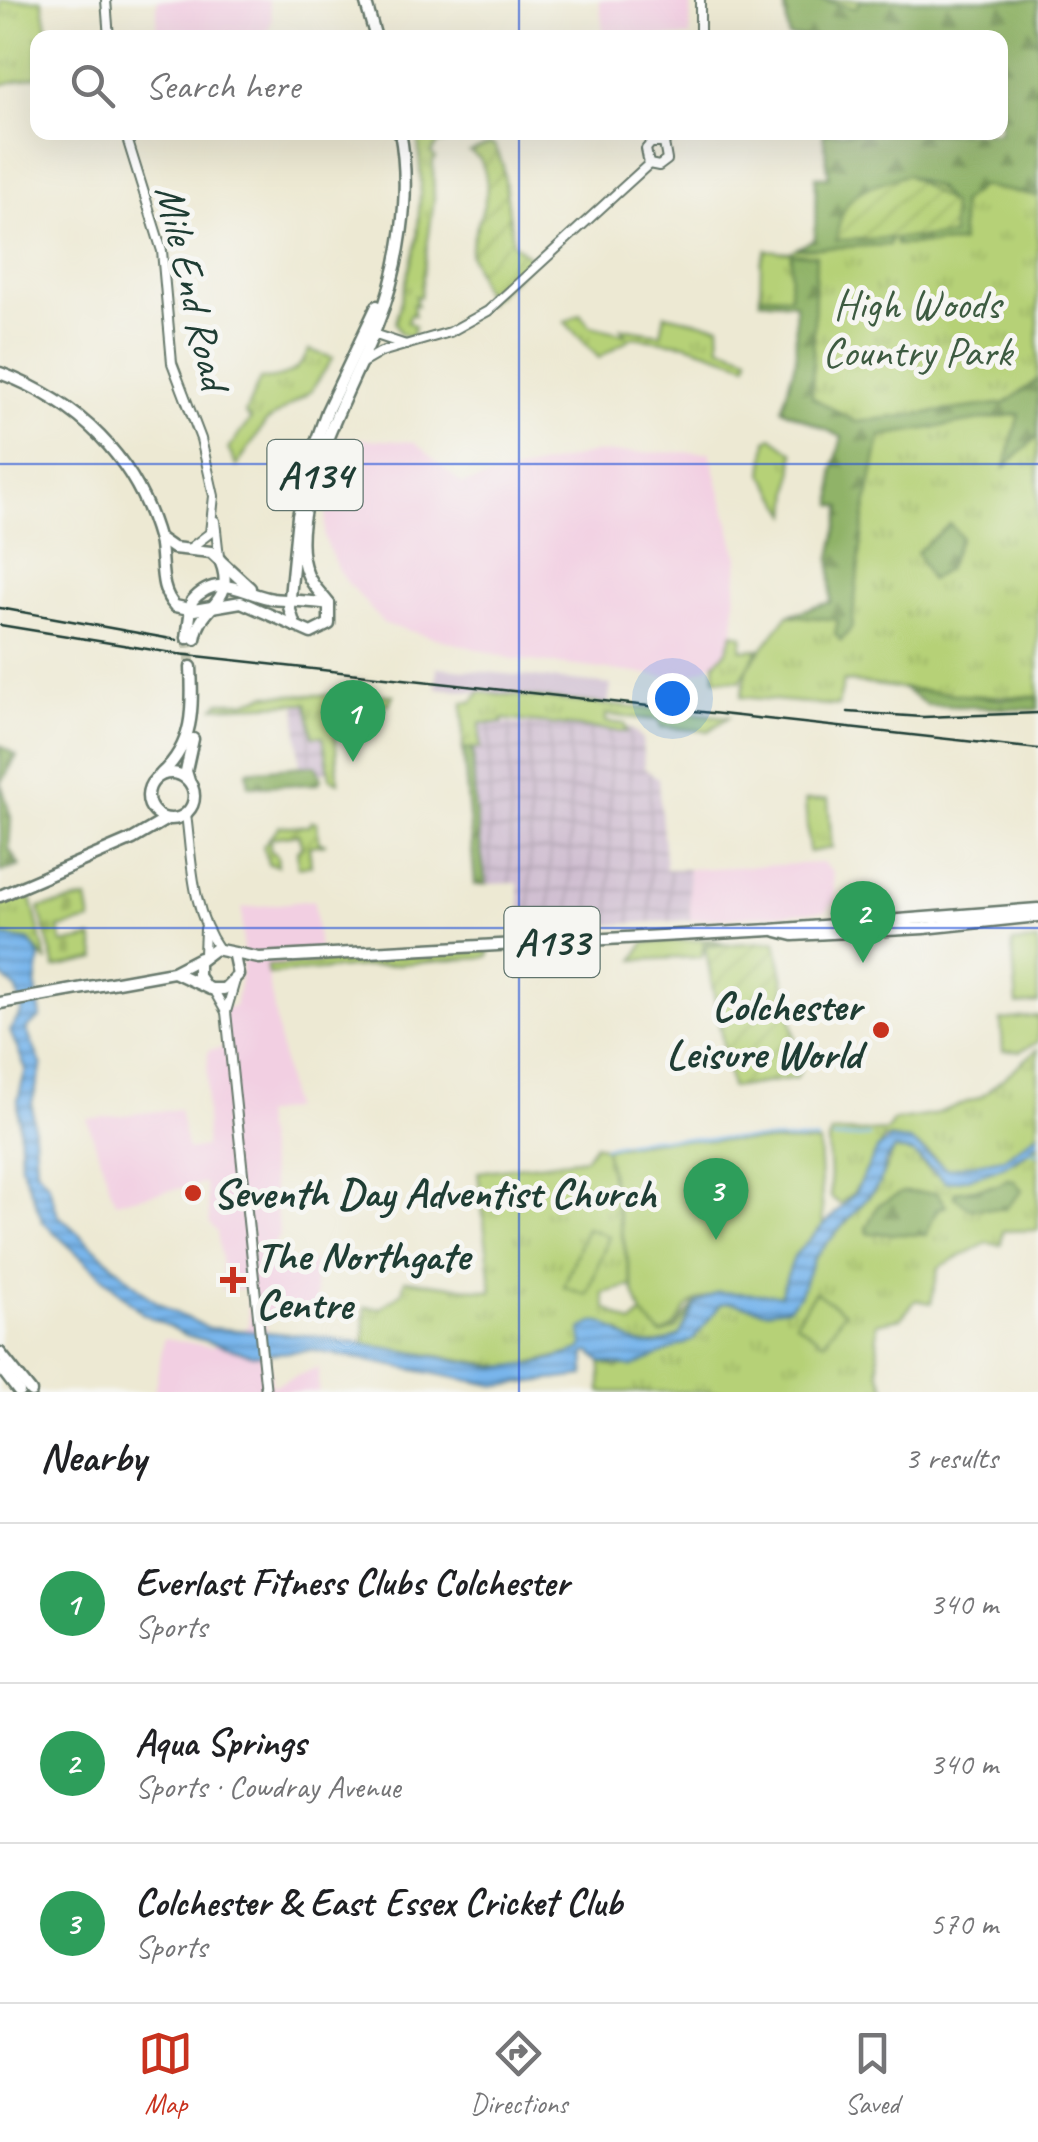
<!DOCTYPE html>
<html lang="en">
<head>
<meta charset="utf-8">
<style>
	:root { --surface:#fff; --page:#f2f2f2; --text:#202124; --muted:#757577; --line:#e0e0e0; --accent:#c8321e }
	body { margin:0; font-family:Caveat,sans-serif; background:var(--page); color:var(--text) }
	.you { position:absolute; left:672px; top:698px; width:35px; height:35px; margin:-25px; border:8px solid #fff; border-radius:50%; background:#1a73e8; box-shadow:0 0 0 15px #1a73e833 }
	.badge { display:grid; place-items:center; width:65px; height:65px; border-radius:50%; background:var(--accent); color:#fff; font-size:32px; font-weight:700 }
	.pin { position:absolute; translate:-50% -82px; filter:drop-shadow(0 2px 5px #0008) }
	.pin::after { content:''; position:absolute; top:52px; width:35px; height:30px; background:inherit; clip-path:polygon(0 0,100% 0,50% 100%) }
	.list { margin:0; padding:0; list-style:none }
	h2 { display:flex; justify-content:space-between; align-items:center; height:130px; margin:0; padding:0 40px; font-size:42px }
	h2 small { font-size:32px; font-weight:400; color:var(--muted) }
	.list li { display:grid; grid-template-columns:65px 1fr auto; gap:30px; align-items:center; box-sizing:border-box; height:160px; padding:0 40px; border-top:2px solid var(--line) }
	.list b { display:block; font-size:38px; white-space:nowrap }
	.list p { margin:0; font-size:32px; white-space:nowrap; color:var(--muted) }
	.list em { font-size:32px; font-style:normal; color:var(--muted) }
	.icon { flex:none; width:55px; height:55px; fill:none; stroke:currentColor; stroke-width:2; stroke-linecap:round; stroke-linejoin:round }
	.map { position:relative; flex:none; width:1038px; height:1392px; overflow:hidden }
	.search { position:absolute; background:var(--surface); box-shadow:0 10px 40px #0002; left:30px; right:30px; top:30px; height:110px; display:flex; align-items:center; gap:25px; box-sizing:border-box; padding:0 35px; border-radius:20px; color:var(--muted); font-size:38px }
	.sheet { height:610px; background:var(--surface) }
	nav { display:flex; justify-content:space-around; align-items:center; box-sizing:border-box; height:140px; border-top:2px solid var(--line); background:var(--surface); font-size:28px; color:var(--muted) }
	nav a { display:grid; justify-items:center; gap:5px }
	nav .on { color:var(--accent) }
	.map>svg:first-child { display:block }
	.built { fill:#f2cfe2 }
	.industrial { fill:url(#industrial-grid) }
	.railway { fill:#cfbdd0 }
	.grass { fill:url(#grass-tufts); stroke:#6a8756; stroke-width:2.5 }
	.forest { fill:url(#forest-firs); stroke:#58784e; stroke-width:2.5 }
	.cemetery { fill:url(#cemetery-stones); stroke:#6a8756; stroke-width:2.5 }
	.garden { fill:url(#garden-furrows); stroke:#6a8756; stroke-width:2.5 }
	.pitch { fill:#b6d177; stroke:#6a8756; stroke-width:2.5 }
	.water { fill:url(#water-rules); stroke:#4c7a90; stroke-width:2.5 }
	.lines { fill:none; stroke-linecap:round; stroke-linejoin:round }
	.stream { stroke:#79b6ec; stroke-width:2.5 }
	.major-tunnel { stroke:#c4c7b3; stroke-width:10; stroke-dasharray:10 5; stroke-linecap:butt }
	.minor-casing { stroke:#67796c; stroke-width:12 }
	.major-casing { stroke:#67796c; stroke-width:15 }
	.minor { stroke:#fff; stroke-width:8 }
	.major { stroke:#fff; stroke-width:10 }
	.rail { stroke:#1f3d34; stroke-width:2.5 }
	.grid { fill:none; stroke:#1d4ed8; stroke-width:2.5; stroke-opacity:0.55 }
	.poi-dot { fill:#c8321e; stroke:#f6f6f2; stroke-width:4 }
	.labels { text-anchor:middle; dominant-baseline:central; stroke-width:10; stroke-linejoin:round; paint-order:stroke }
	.shield { fill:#f6f6f2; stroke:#60746d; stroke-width:2.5 }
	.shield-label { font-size:40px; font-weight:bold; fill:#1f3d34 }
	.street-label { font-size:42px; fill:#1f3d34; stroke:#f6f6f2 }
	.park-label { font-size:42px; fill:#3d5b41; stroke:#f6f6f2 }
	.poi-label { font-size:42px; font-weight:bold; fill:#1f3d34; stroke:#f6f6f2; text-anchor:start }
</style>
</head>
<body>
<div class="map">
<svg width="1038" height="1392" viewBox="0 0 1038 1392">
	<defs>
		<pattern id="industrial-grid" width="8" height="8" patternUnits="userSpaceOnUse" patternTransform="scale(2.5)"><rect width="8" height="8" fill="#cfbdd0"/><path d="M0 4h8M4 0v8" fill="none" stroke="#b1a3b3"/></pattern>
		<pattern id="grass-tufts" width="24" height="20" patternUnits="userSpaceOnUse" patternTransform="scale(2.5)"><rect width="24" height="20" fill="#b6d177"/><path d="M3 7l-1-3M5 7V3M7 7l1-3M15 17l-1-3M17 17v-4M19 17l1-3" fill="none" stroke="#9cb468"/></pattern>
		<pattern id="forest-firs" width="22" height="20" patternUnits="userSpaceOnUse" patternTransform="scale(2.5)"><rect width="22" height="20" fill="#90b368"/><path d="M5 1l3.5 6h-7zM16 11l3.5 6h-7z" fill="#759356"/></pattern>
		<pattern id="cemetery-stones" width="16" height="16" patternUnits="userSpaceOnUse" patternTransform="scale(2.5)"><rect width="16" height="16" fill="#b6d177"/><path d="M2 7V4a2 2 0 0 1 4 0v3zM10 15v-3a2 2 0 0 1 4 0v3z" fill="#9cb468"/></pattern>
		<pattern id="garden-furrows" width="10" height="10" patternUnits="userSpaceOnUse" patternTransform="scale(2.5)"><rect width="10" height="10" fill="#b6d177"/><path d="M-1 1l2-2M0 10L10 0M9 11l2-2" fill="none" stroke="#9cb468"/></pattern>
		<pattern id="water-rules" width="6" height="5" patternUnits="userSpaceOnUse" patternTransform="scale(2.5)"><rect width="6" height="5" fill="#79b6ec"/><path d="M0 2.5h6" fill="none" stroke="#6395c0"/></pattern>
	</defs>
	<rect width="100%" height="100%" fill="#f6f6f2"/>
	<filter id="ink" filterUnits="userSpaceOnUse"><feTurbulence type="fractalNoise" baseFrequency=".01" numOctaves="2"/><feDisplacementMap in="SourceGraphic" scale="20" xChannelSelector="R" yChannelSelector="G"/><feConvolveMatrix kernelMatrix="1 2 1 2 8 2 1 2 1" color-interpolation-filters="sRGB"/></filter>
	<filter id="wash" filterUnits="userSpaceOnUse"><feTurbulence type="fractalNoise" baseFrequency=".0048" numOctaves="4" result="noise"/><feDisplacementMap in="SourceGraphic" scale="40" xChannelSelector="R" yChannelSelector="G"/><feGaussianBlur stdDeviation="2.25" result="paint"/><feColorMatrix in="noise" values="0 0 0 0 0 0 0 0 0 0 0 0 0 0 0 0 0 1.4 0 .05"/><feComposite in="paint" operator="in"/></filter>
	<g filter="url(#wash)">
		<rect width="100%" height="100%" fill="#ede9d3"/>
		<g class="built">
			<path d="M157 0H268L272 19 266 37H157Z"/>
			<path d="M599 0H691L690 37H604Z"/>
			<path d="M332 437 415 442 462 484 593 453 710 452 738 557 733 633 726 652 706 668 681 678 513 659 384 624 339 573 324 537Z"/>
			<path d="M823 863 833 873 835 901 826 911 690 920 688 869Z"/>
			<path d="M314 900 321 970 268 975 291 1108 262 1115 280 1238 275 1239 276 1245 267 1246 268 1256 284 1255 286 1263 313 1260 317 1309 265 1315 272 1386 319 1367 318 1392H154L164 1338 212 1347 249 1326 247 1289 222 1290 221 1257 217 1232 210 1224 205 1183 115 1202 87 1119 179 1109 187 1150 205 1147 208 1050 223 1048 219 1010 235 1006 243 962 242 908Z"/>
		</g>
		<g class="industrial">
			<path d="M296 703H308L310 726 323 735 327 747 329 771 317 773 316 765 300 767Z"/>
			<path d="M480 723 627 727 636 732 642 739 644 768 658 778 666 869H688L690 920 523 930 518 883 486 884 473 780V749L480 748Z"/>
		</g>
		<path class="railway" d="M437 667 611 685 608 704 436 688Z"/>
		<g class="grass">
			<path d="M0 0H42L49 37 38 38 37 76 0 85Z"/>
			<path d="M784 0H1038V697L951 695 844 681 838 706 741 697 748 667 788 615 831 602V558L842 507 833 505 843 437 782 409 797 355 796 303 760 300 761 262 766 250 789 252 815 239 816 177H829L823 133 1000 132V38L789 37Z"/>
			<path d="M418 133H433L432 136 445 143H438L431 153 436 158 433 162 434 199 420 297 415 296 417 305 413 304 414 315 410 314 407 322 415 326 411 338 400 333 395 323 417 240 421 182Z"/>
			<path d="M580 314 590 326 625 334 621 328 661 334 665 314C685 318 700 323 719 325L720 346 749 356 747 364 686 344 632 337 599 358 565 322Z"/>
			<path d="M309 350 333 358 311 391 265 423 237 466 228 449 251 419 245 414 260 379C283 379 300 372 309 350Z"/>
			<path d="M772 437 794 453 789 514 763 474 767 440Z"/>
			<path d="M733 633 743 636 741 650 759 649 740 681 715 679V662L726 652Z"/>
			<path d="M480 692 729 717 708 731 661 727 659 720 606 715V722L625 724 627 732 503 719 502 723H480V748L463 749V702H472Z"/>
			<path d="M266 695H393L389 704 334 707 338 782 330 778 323 736H313L307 703 215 707 219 702H245Z"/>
			<path d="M828 799 832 848 809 852 805 801Z"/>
			<path d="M29 890 47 962 30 941 0 936V903Z"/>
			<path d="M711 939 724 943H704L702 957 634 960 644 943Z"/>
			<path d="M489 950V956L481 958 268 974 267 966Z"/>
			<path d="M1038 1049V1133L1004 1158 946 1169C930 1151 909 1138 884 1138L854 1192 840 1204 831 1197 828 1142 832 1133 887 1131 893 1121 932 1115 981 1097Z"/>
			<path d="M1038 1143V1230L1003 1231 1001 1245 987 1243 939 1267 931 1303 916 1300 901 1318 876 1323 879 1373 888 1392H601V1362L617 1368 693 1340 721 1304 731 1302 766 1311 875 1190 895 1149 913 1153 933 1175 1017 1161Z"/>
			<path d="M595 1144 605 1148 632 1286 603 1293 606 1308 632 1324 642 1314 661 1334 676 1329 696 1302 679 1336C657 1346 637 1351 619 1331L578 1351 514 1368 364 1344 365 1307 381 1308 402 1292 405 1280 492 1291 478 1172 585 1158Z"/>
		</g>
		<g class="forest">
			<path d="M784 0H822L855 8 862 0H1038V196L981 186 961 202V243L896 245V238L952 235 950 204 937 188 907 175 887 181 837 240 891 238 889 245 796 249 815 239 816 177H829L823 133 1000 132V38L789 37Z"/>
			<path d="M791 253 816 255 812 397 856 422 1006 403 1038 379V436L1005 467 1019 414 880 436 864 518 852 627 841 641 835 634 838 620 788 615 831 602V558L842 507 833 505V471L842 437 782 409 796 359 795 303 760 300V295L790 296Z"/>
			<path d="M950 524 961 537 947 569 930 580 917 552Z"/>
			<path d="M902 688 1000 699 1038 697V710L927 705Z"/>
			<path d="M0 745 17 756 1 783 11 818 9 849 20 866 1 872Z"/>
			<path d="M463 749H473L475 809 486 884 475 885Z"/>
			<path d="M316 765 321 780 317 784 249 786 247 771Z"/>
			<path d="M1007 1179 1014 1180 1022 1191 1005 1209 968 1208 954 1196 955 1192 998 1185Z"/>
			<path d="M903 1192 937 1193 946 1206 937 1209 926 1235 868 1233 866 1228 878 1205Z"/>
		</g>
		<path class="cemetery" d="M87 899 91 921 59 928 62 944 92 938 97 959 55 968 39 908Z"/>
		<g class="garden">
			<path d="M490 144 495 146 503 166 513 243 533 260 487 303 470 254C474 219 498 196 480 159L470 152Z"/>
			<path d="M907 175 951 204 952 236 836 240C844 190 861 188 907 175Z"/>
			<path d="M311 821 317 822 319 842 326 844 309 846 311 865 298 867 297 851 302 846 298 834 270 838V850L277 855 278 866 268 864 263 846 279 826H310Z"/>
			<path d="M776 941 801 1069 796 1078 731 1088 705 946Z"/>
		</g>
		<g class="pitch">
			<path d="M1038 941V1003L1017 1005 1012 943Z"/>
			<path d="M1038 1016V1042L1020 1051H1003L1001 1020Z"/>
			<path d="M665 1139 819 1143 823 1225 795 1255 780 1295C751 1297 718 1289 694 1302 678 1311 684 1326 661 1334L642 1314 634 1292 605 1148Z"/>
			<path d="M586 1228 609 1236 587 1295 564 1287Z"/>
			<path d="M815 1292 844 1312 824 1342 795 1322Z"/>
		</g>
		<path class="water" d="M0 936 30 941 40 956 36 987 41 1017 26 1029 42 1066 32 1103 36 1169 48 1183 58 1215 149 1297 173 1312 209 1328 317 1336 495 1367 538 1364 578 1351 583 1347 581 1331C604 1308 617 1339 639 1344 653 1348 666 1342 679 1336L697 1303 718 1292 780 1295 795 1255 855 1193 878 1148 890 1139 910 1141 946 1169 1004 1158 1038 1133V1143C1011 1167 982 1176 946 1182L913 1153 895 1149 885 1162 880 1183 814 1258 799 1296 787 1308 766 1311 731 1302 721 1304 693 1340 632 1367 601 1362 590 1352 585 1353 584 1376 498 1386 312 1350 253 1355 186 1335 142 1313 43 1222 21 1165 18 1099 26 1069 10 1031 22 1011 17 990 0 975Z"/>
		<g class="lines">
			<g class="stream">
				<path d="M833 1139 869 1136"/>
				<path d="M604 1147 651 1138 817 1140"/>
				<path d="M1029 1151 1038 1152"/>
			</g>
		</g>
	</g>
	<g filter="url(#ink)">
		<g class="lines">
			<path class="major-tunnel" d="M187 638 191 667"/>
			<g class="minor-casing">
				<g id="minor">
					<path d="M106 0 109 38"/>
					<path d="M700 38V0"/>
					<path d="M125 132 162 251 172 363 201 439 214 496 210 533 189 549"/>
					<path d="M649 164 646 149 651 143H664L671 132"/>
					<path d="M373 334 406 345"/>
					<path d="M362 363 381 352 450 332 488 311 649 164 659 166 667 160 664 143"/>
					<path d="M215 521 219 557"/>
					<path d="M186 814C192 860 191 909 219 949"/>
					<path d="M204 954 205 929"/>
					<path d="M235 981 226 1012 266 1392"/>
					<path d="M213 989 226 1012"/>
				</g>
			</g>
			<g class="major-casing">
				<g id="major">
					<path d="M365 0 376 38"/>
					<path d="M0 373C78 402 136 457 159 540 164 563 158 588 175 606L194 610 241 602 311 633 329 624V604"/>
					<path d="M160 539 173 548 211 552 250 588"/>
					<path d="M329 604C322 594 311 585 307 573 281 511 353 386 376 328 400 269 412 194 400 132"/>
					<path d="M295 626 289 607 298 516 311 456 327 411 377 306"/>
					<path d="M187 638 192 601C219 570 244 595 273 599 292 601 311 601 329 604"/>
					<path d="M195 639C200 603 238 604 220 560"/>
					<circle cx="171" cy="796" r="23"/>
					<path d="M161 774C194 744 193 709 191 667"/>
					<path d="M189 781 186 771 193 739"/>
					<path d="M0 896 133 839 167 819"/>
					<path d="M777 931 793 935 924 928 1038 916"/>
					<path d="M174 972 210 989H224L238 975 234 956"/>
					<path d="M205 986 198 976V962L215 949 259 958 771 930 1038 909"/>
					<path d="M0 1003 173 972 200 958"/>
					<path d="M0 1353 31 1392"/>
					<path d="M0 1367 19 1392"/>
				</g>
			</g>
			<use href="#minor" class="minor"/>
			<use href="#major" class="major"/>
			<g class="rail">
				<path d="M0 608 177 640"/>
				<path d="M0 625 178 654 1038 749"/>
				<path d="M848 712 923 717 1038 713"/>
			</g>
		</g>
	</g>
	<path class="grid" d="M519 0V38M519 132V1392M0 464H1038M0 928H1038"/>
	<g class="poi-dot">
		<circle cx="881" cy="1030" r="10"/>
		<circle cx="193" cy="1193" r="10"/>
		<path d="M228 1265h10v10h10v10h-10v10h-10v-10h-10v-10h10z"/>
	</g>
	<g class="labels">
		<g class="shield">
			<rect x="267.5" y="440" width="95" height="70" rx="8"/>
			<rect x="504.5" y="907" width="95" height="70" rx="8"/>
		</g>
		<g class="shield-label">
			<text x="315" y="475">A134</text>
			<text x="552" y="942">A133</text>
		</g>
		<g class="street-label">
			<text transform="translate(192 287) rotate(77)">Mile End Road</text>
		</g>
		<g class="park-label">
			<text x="917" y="304">High Woods<tspan x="917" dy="48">Country Park</tspan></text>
		</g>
		<g class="poi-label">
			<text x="861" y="1006" text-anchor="end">Colchester<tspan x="861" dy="48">Leisure World</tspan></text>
			<text x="213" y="1193">Seventh Day Adventist Church</text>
			<text x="256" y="1256">The Northgate<tspan x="256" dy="48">Centre</tspan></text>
		</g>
	</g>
</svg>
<div class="you"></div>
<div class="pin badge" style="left:353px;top:762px;background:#2e9e5b">1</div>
<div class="pin badge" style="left:863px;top:963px;background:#2e9e5b">2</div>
<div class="pin badge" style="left:716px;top:1240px;background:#2e9e5b">3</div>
<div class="search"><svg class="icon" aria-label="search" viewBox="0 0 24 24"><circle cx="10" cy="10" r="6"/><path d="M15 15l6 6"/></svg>Search here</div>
</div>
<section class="sheet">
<h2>Nearby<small>3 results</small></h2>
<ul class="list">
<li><span class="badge" style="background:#2e9e5b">1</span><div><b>Everlast Fitness Clubs Colchester</b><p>Sports</p></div><em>340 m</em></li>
<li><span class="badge" style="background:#2e9e5b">2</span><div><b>Aqua Springs</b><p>Sports · Cowdray Avenue</p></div><em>340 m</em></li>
<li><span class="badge" style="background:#2e9e5b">3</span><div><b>Colchester &amp; East Essex Cricket Club</b><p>Sports</p></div><em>570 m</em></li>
</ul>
</section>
<nav>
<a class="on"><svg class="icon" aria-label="map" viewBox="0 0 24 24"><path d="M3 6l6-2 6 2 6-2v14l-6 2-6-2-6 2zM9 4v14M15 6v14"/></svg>Map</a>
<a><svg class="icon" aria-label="directions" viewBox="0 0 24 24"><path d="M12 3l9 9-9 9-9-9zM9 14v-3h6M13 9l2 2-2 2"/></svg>Directions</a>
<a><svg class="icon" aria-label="saved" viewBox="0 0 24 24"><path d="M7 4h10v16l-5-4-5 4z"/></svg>Saved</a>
</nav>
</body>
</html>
